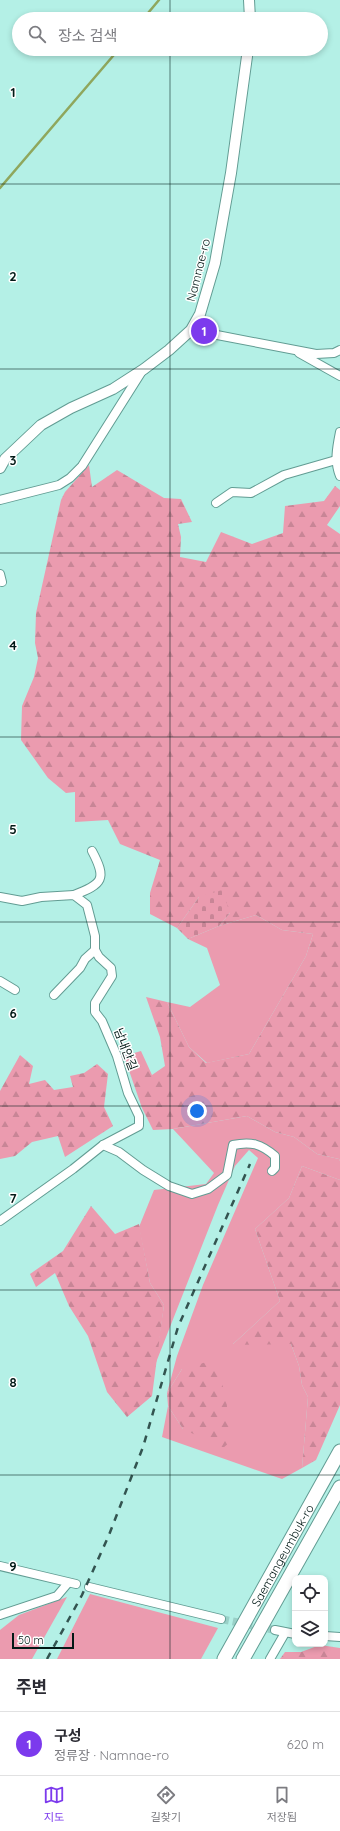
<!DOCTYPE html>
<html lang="ko">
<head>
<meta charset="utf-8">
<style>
	:root { --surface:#fff; --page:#f7f7f7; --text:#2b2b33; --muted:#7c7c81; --line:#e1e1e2; --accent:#7c3aed }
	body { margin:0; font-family:Quicksand,"Noto Sans KR",sans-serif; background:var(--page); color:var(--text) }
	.controls { position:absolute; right:12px; bottom:12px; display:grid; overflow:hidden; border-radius:8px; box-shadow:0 2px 6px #0003 }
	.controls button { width:36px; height:36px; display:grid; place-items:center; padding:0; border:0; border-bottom:1px solid var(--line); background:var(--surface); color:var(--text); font:20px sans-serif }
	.scale { position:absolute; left:12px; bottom:10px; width:62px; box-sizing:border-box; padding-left:4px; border:2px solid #021916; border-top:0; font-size:11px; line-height:14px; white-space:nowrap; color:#021916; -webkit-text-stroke:3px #fff; paint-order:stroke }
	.you { position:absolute; left:197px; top:1111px; width:14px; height:14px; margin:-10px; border:3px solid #fff; border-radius:50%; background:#1a73e8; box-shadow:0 0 0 6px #1a73e833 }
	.badge { display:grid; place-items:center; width:26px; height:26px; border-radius:50%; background:var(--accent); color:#fff; font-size:13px; font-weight:700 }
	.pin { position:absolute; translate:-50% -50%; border:2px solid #fff; box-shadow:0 1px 4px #0006 }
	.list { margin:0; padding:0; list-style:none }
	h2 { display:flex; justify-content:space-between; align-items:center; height:52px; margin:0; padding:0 16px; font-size:17px }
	h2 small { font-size:13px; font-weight:400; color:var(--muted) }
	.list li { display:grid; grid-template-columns:26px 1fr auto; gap:12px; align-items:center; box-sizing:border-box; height:64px; padding:0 16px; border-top:1px solid var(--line) }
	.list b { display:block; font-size:15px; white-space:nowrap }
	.list p { margin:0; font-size:13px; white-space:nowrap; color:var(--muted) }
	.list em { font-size:13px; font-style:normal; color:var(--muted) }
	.icon { flex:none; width:22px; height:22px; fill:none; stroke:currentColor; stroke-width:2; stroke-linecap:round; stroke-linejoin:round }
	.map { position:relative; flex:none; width:340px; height:1659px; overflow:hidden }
	.search { position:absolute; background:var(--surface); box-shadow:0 2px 6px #0003; left:12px; right:12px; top:12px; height:44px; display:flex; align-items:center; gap:10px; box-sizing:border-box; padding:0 14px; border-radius:22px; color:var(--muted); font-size:15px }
	.sheet { height:116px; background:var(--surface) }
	nav { display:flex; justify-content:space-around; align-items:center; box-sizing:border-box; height:56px; border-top:1px solid var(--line); background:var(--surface); font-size:11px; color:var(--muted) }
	nav a { display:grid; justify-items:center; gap:2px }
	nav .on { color:var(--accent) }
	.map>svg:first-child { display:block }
	.grass { fill:#eb9baf }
	.forest { fill:url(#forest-firs) }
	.cemetery { fill:url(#cemetery-stones) }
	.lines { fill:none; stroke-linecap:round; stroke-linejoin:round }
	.stream { stroke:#8fa75d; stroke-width:2.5 }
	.minor-tunnel { stroke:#99d0c7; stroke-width:8; stroke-dasharray:8 4; stroke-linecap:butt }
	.minor-casing { stroke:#629c93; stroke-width:10 }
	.tertiary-casing { stroke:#629c93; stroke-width:12 }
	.trunk-casing { stroke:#629c93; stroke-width:15 }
	.minor { stroke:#fff; stroke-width:8 }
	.tertiary { stroke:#fff; stroke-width:10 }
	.trunk { stroke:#fff; stroke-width:13 }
	.rail { stroke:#335450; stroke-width:2.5; stroke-dasharray:7 7; stroke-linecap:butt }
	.grid { fill:none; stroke:#021916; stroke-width:1; stroke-opacity:0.55 }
	.labels { text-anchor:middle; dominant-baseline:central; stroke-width:3; stroke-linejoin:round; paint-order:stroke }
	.street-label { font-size:12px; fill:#021916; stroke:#fff }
	.grid-label { font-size:13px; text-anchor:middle; font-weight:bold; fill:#021916; stroke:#fff; stroke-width:3; stroke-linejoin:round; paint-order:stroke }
</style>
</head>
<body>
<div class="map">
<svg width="340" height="1659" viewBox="0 0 340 1659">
	<defs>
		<pattern id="forest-firs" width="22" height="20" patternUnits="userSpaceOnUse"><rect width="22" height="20" fill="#eb9baf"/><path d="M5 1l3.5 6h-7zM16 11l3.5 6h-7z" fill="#c88596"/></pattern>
		<pattern id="cemetery-stones" width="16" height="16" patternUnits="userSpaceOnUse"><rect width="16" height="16" fill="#eb9baf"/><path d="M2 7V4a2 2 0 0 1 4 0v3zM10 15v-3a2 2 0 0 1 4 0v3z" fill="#c88596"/></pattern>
	</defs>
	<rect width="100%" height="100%" fill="#b4f0e6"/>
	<g class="grass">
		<path d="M256 915 282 930 313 934 306 956 249 1054 207 1063 189 1047 167 1002 190 1007 220 985 207 948 188 939 219 926Z"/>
		<path d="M247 1116 275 1132 294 1137 317 1154 339 1159 340 1161V1180L302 1166 289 1198 255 1229 280 1301 233 1344H291L299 1366 302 1385 308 1397 302 1468 282 1479 162 1437 168 1406 183 1429 182 1369 167 1393 177 1356 203 1285 258 1158 249 1150 235 1166 218 1205 155 1365 164 1305 150 1283 139 1227 154 1190 206 1184 214 1173 173 1129Z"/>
		<path d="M90 1594 218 1628 201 1659H57Z"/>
		<path d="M67 1597 32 1659H0V1630L19 1615Z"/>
	</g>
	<g class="forest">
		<path d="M89 465 92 487 117 470 164 498 181 499 192 522 178 524 181 537 180 557 206 562 221 532 252 544 283 533 285 506 324 501 335 486 340 490V506L327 525 340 534V1161L339 1159 317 1154 294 1137 275 1132 247 1116 173 1129 153 1130 142 1108 124 1056 141 1051 152 1075 165 1066 160 1037 146 997 167 1002 189 1047 206 1063 249 1054 306 956 313 934 282 930 256 915 219 926 230 913 199 897 177 928 150 914V893L160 860 120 844 108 820 75 822V792L66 793 48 778 21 740 22 706 34 677 38 658 35 643 36 613 61 500 65 492Z"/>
		<path d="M20 1055 33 1066 29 1084 45 1080 54 1090 73 1087 70 1076 84 1073 97 1064 108 1074 104 1107 113 1126 65 1157 58 1136 32 1142 15 1156 0 1159V1091Z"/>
		<path d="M302 1166 340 1180V1405L316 1460 302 1468 308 1397 302 1385 299 1366 291 1344 232 1345 280 1301 255 1229 289 1198Z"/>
		<path d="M91 1206 115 1234 139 1224 150 1283 164 1305 152 1396 127 1417 107 1392 88 1336 69 1306 55 1273 36 1287 30 1274 63 1251Z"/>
		<path d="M210 1361C228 1384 228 1414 230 1442L223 1448 183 1429 168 1406 167 1393 182 1369Z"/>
		<path d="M320 1645 340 1648V1659H280L285 1652H301Z"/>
	</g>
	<path class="cemetery" d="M222 890 230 913 219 926 188 939 177 928 199 897Z"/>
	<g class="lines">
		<g class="stream">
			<path d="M143 19 159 0"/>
			<path d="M0 188 119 49"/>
		</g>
		<path class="minor-tunnel" d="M221 1619 275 1630"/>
		<g class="minor-casing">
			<g id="minor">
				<path d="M191 330 316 354 334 353 340 350"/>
				<path d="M299 353 340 376"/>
				<path d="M340 432C337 447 334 461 340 476"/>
				<path d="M0 500 59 485 70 478 82 466 142 371"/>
				<path d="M216 503 232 492 251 493 284 475 336 460"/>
				<path d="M0 574 2 582"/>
				<path d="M74 895C103 884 107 879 92 851"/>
				<path d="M0 897 22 901 41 897 74 895 87 905 95 936V950L99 957 111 968 112 976 95 1003V1012L102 1021 117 1056 128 1093 139 1116V1126L103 1145 73 1169 0 1221"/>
				<path d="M0 981 15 990"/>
				<path d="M54 995 80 968 85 959 95 950"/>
				<path d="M103 1145 119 1152 143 1170 169 1186 192 1194 208 1189 227 1175 233 1145C251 1141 261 1144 275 1156V1168L272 1171"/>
				<path d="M0 1566 76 1584"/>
				<path d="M89 1587 221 1619"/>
				<path d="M0 1615 57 1596 68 1583"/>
				<path d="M275 1630 295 1634"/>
				<path d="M325 1636 340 1637"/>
				<path d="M270 1659 285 1633"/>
			</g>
		</g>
		<g class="tertiary-casing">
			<g id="tertiary">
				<path d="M249 0 250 19"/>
				<path d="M0 468 5 459 41 425 71 408 113 389 144 369 169 350 191 330 200 314 215 263 231 173 248 49"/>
			</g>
		</g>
		<g class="trunk-casing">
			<g id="trunk">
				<path id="s1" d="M224 1659 340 1451"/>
				<path d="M243 1659 340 1487"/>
			</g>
		</g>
		<use href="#minor" class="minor"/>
		<use href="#tertiary" class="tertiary"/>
		<use href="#trunk" class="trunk"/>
		<path class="rail" d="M47 1659 82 1595 109 1535 143 1447 178 1327 250 1164"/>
	</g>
	<path class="grid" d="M170 0V19M170 49V1659M0 184H340M0 369H340M0 553H340M0 737H340M0 922H340M0 1106H340M0 1290H340M0 1475H340"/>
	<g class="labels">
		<g class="street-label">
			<text transform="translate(198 270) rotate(-76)">Namnae-ro</text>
			<text transform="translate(126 1049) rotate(69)">남내안길</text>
			<text stroke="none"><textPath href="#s1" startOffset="119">Saemangeumbuk-ro</textPath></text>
		</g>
	</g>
	<g class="grid-label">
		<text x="13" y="97">1</text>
		<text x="13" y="281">2</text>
		<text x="13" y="465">3</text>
		<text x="13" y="650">4</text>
		<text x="13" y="834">5</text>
		<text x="13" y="1018">6</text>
		<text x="13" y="1203">7</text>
		<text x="13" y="1387">8</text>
		<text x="13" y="1571">9</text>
	</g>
</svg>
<div class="controls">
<button><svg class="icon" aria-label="locate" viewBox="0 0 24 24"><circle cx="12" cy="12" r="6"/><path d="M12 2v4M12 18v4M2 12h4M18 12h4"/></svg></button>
<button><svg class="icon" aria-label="layers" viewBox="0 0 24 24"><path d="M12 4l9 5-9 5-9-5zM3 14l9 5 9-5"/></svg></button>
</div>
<div class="scale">50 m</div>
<div class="you"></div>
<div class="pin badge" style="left:204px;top:331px">1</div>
<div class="search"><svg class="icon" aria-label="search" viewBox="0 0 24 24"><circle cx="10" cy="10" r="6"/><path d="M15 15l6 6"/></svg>장소 검색</div>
</div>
<section class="sheet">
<h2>주변<small></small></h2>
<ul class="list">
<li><span class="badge">1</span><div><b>구성</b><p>정류장 · Namnae-ro</p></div><em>620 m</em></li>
</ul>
</section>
<nav>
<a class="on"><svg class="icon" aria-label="map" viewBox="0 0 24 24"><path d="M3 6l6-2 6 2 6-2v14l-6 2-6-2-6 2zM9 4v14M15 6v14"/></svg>지도</a>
<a><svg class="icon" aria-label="directions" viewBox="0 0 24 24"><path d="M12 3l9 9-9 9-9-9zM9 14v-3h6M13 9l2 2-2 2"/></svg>길찾기</a>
<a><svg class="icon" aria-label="saved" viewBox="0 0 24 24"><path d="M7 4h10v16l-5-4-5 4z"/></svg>저장됨</a>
</nav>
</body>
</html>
